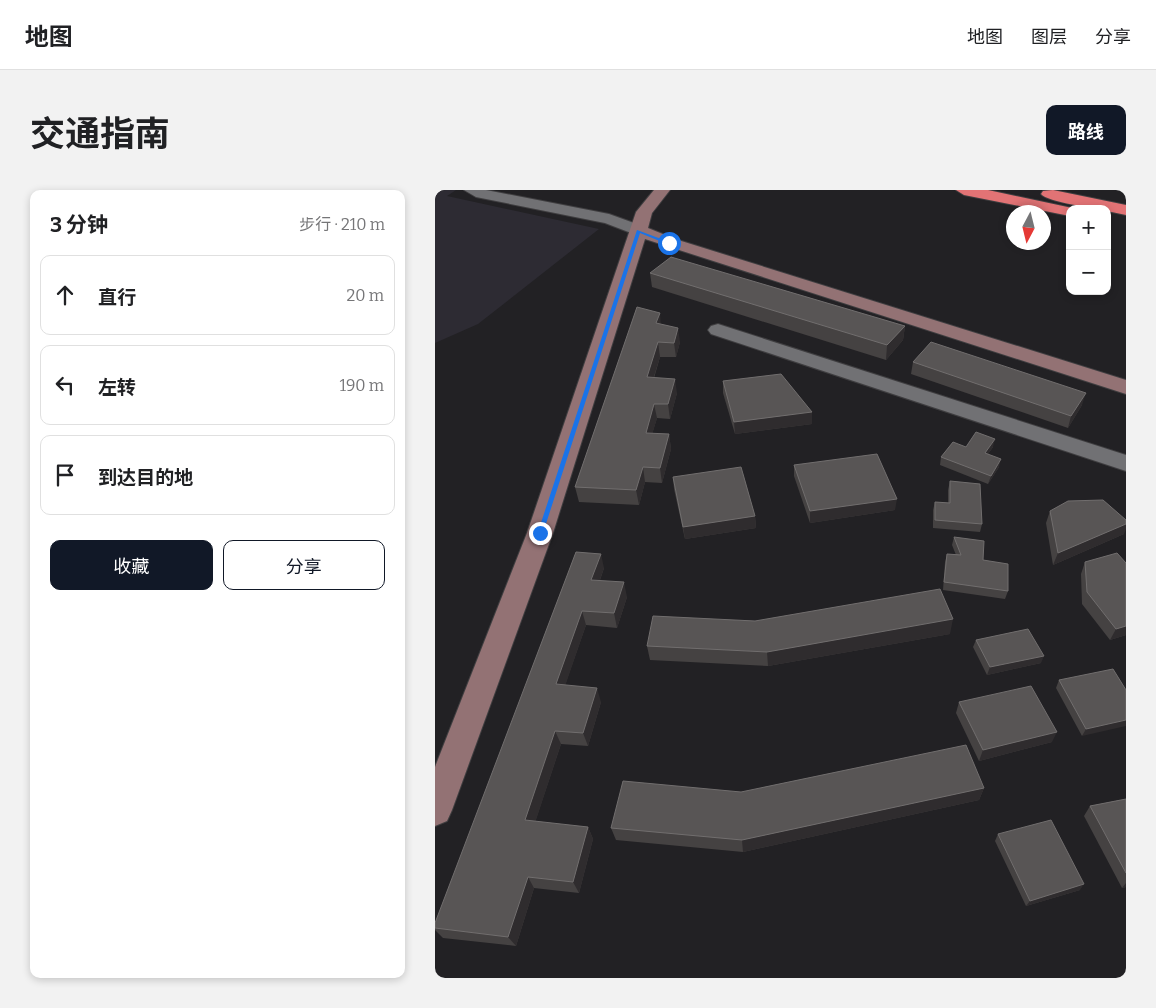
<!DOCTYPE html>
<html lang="zh">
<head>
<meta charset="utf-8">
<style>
	:root { --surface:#fff; --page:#f2f2f2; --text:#202124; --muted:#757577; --line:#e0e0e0; --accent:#111827 }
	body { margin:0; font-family:Bitter,"Noto Sans SC",serif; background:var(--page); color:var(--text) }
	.controls { position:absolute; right:15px; top:15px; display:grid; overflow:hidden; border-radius:10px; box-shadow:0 2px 8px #0003 }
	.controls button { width:45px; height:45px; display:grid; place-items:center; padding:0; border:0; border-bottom:1px solid var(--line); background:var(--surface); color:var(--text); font:25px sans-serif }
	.compass { position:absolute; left:571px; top:15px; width:45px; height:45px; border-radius:50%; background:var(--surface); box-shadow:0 2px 8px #0003; rotate:187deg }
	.stop { position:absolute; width:15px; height:15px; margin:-11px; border:4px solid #1a73e8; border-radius:50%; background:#fff }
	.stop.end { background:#1a73e8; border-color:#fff; box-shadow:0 1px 5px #0008 }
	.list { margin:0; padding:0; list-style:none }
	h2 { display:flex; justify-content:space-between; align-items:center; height:65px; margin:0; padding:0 20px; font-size:21px }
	h2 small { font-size:16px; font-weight:400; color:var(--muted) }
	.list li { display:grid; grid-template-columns:32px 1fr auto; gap:15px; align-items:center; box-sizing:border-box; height:80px; margin:0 10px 10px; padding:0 10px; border:1px solid var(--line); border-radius:10px }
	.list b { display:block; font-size:19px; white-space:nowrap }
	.list em { font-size:16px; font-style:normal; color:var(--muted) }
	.actions { display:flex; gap:10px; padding:15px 20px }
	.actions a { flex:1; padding:11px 0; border:1px solid var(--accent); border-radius:10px; text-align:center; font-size:18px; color:var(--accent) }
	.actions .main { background:var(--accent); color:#fff }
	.icon { flex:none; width:28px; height:28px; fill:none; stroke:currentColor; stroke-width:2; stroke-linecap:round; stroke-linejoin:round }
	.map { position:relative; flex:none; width:691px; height:788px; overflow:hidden; border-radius:10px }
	header { display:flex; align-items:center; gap:30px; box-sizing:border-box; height:70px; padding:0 25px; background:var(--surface); border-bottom:1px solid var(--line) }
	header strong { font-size:24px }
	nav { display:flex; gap:28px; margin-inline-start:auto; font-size:18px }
	.intro { display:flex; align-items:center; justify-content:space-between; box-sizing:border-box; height:120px; padding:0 30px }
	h1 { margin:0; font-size:35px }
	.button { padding:12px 22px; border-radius:10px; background:var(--accent); color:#fff; font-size:18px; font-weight:700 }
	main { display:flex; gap:30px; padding:0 30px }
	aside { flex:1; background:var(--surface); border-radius:10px; box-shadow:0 2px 8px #0003 }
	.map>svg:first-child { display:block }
	.built { fill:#2d2b33 }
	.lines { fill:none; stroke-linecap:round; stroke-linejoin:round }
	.street-casing { stroke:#3f3e40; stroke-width:2 }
	.secondary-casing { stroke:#3f3e40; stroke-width:2 }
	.highway-casing { stroke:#3f3e40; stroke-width:2 }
	.street { fill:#717174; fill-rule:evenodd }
	.secondary { fill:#937274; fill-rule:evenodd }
	.highway { fill:#e27375; fill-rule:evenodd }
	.wall { fill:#454242 }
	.shaded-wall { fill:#2f2c2e }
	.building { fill:#585555; stroke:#716e6e }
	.route { fill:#1a73e8 }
</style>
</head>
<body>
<header>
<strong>地图</strong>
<nav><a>地图</a><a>图层</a><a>分享</a></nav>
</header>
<div class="intro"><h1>交通指南</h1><a class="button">路线</a></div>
<main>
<aside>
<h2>3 分钟<small>步行 · 210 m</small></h2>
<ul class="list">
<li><svg class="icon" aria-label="ahead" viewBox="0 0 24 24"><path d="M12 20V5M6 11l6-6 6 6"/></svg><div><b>直行</b></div><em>20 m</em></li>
<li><svg class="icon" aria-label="left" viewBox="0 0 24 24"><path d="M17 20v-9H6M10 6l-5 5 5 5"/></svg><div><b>左转</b></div><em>190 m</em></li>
<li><svg class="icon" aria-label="arrive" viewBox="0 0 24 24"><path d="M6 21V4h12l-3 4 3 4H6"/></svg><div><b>到达目的地</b></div></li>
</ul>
<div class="actions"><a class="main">收藏</a><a>分享</a></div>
</aside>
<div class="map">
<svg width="691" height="788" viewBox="0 0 691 788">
	<rect width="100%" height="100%" fill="#222124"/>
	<path class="built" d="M0 0H21L12 6 164 39 43 134 0 153Z"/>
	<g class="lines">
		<g class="street-casing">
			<g id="street">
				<path d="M29 0H51L174 24 210 37 213 41 210 45 204 46 170 33 41 7Z"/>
				<path d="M283 134 691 265V281L276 144 273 140 276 136Z"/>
			</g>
		</g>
		<g class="secondary-casing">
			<path id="secondary" d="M219 0H235L217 23 213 38 240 49 691 190V204L210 49 118 343 17 620 12 631 0 636V577L92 343 201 22Z"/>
		</g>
		<g class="highway-casing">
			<g id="highway">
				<path d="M521 0H553L642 19H635V26L529 5Z"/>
				<path d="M618 0 691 15V25L672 21V19C661 19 612 12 606 4L608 1Z"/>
			</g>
		</g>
		<use href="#street" class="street"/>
		<use href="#secondary" class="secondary"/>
		<use href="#highway" class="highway"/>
	</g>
	<g class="wall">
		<path d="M215 83 470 136 468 150 451 170 217 97Z"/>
		<path d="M226 134 245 152 241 167H225L219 188 242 203 235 229 222 228 217 244H234L236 259 227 293 210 292 204 315 144 312 140 297Z"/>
		<path d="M478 172 647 215 633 238 476 184Z"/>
		<path d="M288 191 377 234 300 244 288 203Z"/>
		<path d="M531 257H558L553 264 564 277 553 294 505 275 506 267Z"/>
		<path d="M359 275 460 320 375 333 359 286Z"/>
		<path d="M238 287 320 326 321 338 250 349 239 299Z"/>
		<path d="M515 291 547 334 545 342 498 338V320L500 312 513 313V300Z"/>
		<path d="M615 321 689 344 618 375 611 333Z"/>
		<path d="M519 347 548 370 573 401 570 409 508 400 510 372 512 364 521 365 517 355Z"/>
		<path d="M141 362 169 378 165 390 192 407 182 438 151 435 130 495 166 512 153 556 126 554 100 632 153 637 158 649 144 703 99 698 81 756 8 748 0 740V738Z"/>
		<path d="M650 372 691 445 675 450 647 414 646 384Z"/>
		<path d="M515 444 333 476 215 470 212 456Z"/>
		<path d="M541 450 606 473 552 485 538 457Z"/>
		<path d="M624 490 691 500 647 546 621 498Z"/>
		<path d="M524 512 617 552 544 571 521 523Z"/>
		<path d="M549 598 544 610 308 662 181 650 176 638 306 602Z"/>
		<path d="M691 609V697L687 698 649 626 655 616Z"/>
		<path d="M563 644 645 700 591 716 560 651Z"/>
	</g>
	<g class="shaded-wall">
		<path d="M225 123 226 137 221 133Z"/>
		<path d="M470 136 468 150 451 170 452 155Z"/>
		<path d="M243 138 245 152 241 167 239 153Z"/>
		<path d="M223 152 225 167 214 202 212 187Z"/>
		<path d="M240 189 242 203 235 229 233 214Z"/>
		<path d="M651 203 647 215 633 238 636 226Z"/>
		<path d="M219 214 222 228 213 258 211 243Z"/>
		<path d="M377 222V234L300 244 299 232Z"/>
		<path d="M234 244 236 259 227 293 225 278Z"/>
		<path d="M560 249 558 257 548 271 550 263Z"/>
		<path d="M566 269 564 277 553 294 556 286Z"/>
		<path d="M208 277 210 292 204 315 201 300Z"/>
		<path d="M462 309 460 320 375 333V321Z"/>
		<path d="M320 326 321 338 250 349 248 337Z"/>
		<path d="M691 334V339L689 344 618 375 623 363Z"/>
		<path d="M166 364 169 378 160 404 156 390Z"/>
		<path d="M189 392 192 407 182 438 179 423Z"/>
		<path d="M147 421 151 435 126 508 121 494Z"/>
		<path d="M518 429 515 444 333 476 332 462Z"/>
		<path d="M691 436V445L675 450 681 439Z"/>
		<path d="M609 466 606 473 552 485 555 477Z"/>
		<path d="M162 498 166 512 153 556 148 543Z"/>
		<path d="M691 530V536L647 546 651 539Z"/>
		<path d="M120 541 126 554 97 642 90 630Z"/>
		<path d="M622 542 617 552 544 571 548 560Z"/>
		<path d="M549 598 544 610 308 662 307 650Z"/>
		<path d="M153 637 158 649 144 703 138 692Z"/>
		<path d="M93 687 99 698 81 756 73 747Z"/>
		<path d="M691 693V697L687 698Z"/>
		<path d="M649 694 645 700 591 716 595 711Z"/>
	</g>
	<g class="building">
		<path d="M236 67 470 136 452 155 215 83Z"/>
		<path d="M202 117 225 123 221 133 243 138 239 153 223 152 212 187 240 189 233 214H219L211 243 234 244 225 278 208 277 201 300 140 297Z"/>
		<path d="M496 152 651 203 636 226 478 172Z"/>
		<path d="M346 184 377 222 299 232 288 191Z"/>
		<path d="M541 242 560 249 550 263 566 269 556 286 506 267 518 252 531 257Z"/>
		<path d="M442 264 462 309 375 321 359 275Z"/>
		<path d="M306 277 320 326 248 337 238 287Z"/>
		<path d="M515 291 545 294 547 334 500 330V312L515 313Z"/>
		<path d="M668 310 691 330V334L623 363 615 321 633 311Z"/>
		<path d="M519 347 549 351 548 370 573 374V401L509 392 512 364 526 365Z"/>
		<path d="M141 362 166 364 156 390 189 392 179 423 147 421 121 494 162 498 148 543 120 541 90 630 153 637 138 692 93 687 73 747 0 738V733Z"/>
		<path d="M682 363 691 373V436L681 439 652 402 650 372Z"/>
		<path d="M505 399 518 429 332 462 212 456 218 426 320 431Z"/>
		<path d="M593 439 609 466 555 477 541 450Z"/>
		<path d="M678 479 691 500V530L651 539 624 490Z"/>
		<path d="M596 496 622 542 548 560 524 512Z"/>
		<path d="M531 555 549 598 307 650 176 638 188 591 306 602Z"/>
		<path d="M691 609V683L655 616Z"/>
		<path d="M616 630 649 694 595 711 563 644Z"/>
	</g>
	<path class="route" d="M202 40 237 53 232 54 205 43 108 343 102 345Z"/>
</svg>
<div class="controls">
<button>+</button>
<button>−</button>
</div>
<svg class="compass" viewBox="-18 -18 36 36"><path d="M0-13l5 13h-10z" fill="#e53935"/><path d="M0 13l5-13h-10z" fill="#757577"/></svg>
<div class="stop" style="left:234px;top:53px"></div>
<div class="stop end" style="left:105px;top:343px"></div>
</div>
</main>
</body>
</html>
